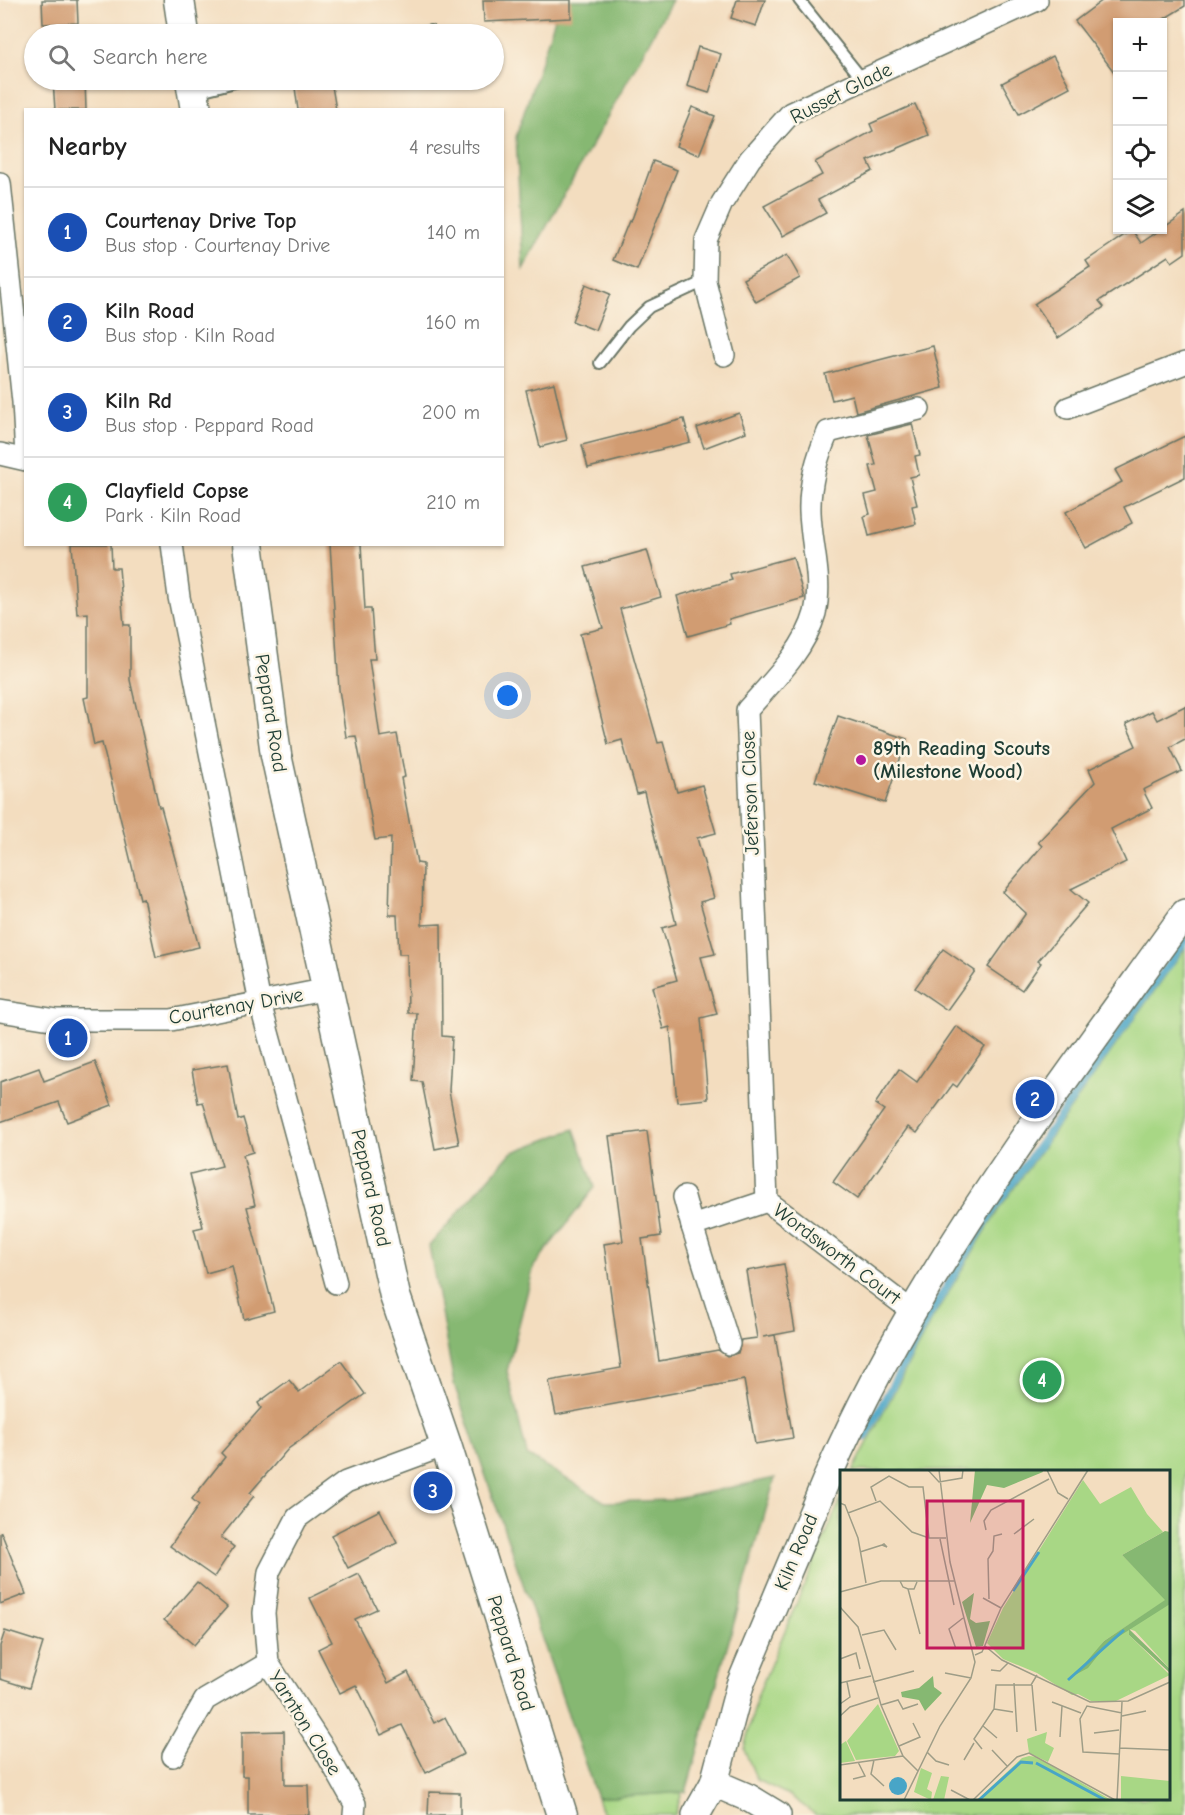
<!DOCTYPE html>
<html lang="en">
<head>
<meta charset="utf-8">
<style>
	:root { --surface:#fff; --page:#f6f6f6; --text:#222; --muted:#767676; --line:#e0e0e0; --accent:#b45309 }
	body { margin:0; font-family:"Comic Neue",sans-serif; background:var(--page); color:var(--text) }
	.controls { position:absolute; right:18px; top:18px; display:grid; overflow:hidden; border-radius:0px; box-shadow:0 2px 4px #0004 }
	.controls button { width:54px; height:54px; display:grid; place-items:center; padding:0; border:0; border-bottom:2px solid var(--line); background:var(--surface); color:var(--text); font:30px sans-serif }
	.you { position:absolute; left:508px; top:696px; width:21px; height:21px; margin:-15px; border:4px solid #fff; border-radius:50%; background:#1a73e8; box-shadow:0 0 0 9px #1a73e833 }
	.badge { display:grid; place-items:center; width:39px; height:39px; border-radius:50%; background:var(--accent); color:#fff; font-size:20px; font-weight:700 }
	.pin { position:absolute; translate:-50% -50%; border:3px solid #fff; box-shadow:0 2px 6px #0006 }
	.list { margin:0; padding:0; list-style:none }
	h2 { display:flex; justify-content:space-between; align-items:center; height:78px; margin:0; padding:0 24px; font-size:26px }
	h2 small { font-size:20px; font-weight:400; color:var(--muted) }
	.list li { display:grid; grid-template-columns:39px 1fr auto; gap:18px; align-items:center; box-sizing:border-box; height:90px; padding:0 24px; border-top:2px solid var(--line) }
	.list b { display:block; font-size:22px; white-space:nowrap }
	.list p { margin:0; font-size:20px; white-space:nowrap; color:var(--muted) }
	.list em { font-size:20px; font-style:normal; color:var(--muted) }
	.icon { flex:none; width:33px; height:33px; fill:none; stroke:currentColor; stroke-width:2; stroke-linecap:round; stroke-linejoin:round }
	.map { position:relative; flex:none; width:1185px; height:1815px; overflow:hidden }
	.search { position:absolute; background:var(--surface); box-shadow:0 2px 4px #0004; left:24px; top:24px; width:480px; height:66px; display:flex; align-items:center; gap:15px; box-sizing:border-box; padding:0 21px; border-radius:33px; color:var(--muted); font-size:22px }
	.panel { position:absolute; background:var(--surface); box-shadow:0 2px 4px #0004; left:24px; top:108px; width:480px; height:438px; border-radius:0px }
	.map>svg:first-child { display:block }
	.green { fill:#a8d785; stroke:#648a5c; stroke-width:1.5 }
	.forest { fill:#86b872; stroke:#527a53; stroke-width:1.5 }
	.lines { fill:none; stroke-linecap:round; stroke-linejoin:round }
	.stream { stroke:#48a5c7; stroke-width:8 }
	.building { fill:#d19c72 }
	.service-casing { stroke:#697565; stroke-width:14 }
	.minor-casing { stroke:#697565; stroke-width:24 }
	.tertiary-casing { stroke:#697565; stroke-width:30 }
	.secondary-casing { stroke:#697565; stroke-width:33 }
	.service { stroke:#fff; stroke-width:10 }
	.minor { stroke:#fff; stroke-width:21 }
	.tertiary { stroke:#fff; stroke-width:27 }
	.secondary { stroke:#fff; stroke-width:30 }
	.poi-dot { fill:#b5179e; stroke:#fcf5e5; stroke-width:2 }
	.labels { text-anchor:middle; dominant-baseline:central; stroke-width:5; stroke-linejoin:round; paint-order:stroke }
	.street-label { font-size:20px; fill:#1f3d34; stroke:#fcf5e5 }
	.poi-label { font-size:20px; font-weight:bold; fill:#1f3d34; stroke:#fcf5e5; text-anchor:start }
	.inset-river { fill:none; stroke:#48a5c7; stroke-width:3 }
	.inset-road { fill:none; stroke:#9e9d87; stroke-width:1.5 }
	.view { fill:#c2185b; fill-opacity:0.15; stroke:#c2185b; stroke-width:3 }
	.inset-edge { fill:none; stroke:#1f3d34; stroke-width:3 }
</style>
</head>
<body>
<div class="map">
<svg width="1185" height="1815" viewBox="0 0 1185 1815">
	<rect width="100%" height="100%" fill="#fcf5e5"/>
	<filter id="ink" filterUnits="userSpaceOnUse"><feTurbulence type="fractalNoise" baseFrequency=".0167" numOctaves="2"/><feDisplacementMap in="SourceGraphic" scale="12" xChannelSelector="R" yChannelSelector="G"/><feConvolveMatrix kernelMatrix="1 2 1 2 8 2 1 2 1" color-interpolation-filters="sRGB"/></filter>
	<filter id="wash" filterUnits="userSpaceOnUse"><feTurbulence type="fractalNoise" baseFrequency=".008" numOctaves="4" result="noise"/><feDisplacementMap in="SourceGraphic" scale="24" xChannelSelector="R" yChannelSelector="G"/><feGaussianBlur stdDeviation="1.35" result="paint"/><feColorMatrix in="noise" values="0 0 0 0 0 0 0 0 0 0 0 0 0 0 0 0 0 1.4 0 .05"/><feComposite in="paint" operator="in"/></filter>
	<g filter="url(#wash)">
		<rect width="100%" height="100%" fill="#f3ddbf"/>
		<g class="green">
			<path d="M1185 948V1815H816L789 1795 757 1780 744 1749 758 1694 841 1499 842 1798H1168V1472L853 1471 931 1321 999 1209Z"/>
			<path d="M682 1792 675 1815H603L597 1798Z"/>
		</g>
		<g class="forest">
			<path d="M561 0H672L523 269 516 137Z"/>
			<path d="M574 1129 595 1187 534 1266 507 1371 527 1455 605 1502 671 1500 775 1478 686 1792 597 1798 454 1384 429 1246 511 1153Z"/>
		</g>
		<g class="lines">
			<path class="stream" d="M865 1437 927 1319 995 1207 1185 941"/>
		</g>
		<g id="blocks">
			<g class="building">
				<path d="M42 0H77L78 23 43 24Z"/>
				<path d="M483 0H571V18L484 22Z"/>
				<path d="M737 0H765L756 26 731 18Z"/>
				<path d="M1103 0H1185V6L1159 22H1118V77L1075 21Z"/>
				<path d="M698 47 721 54 709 93 687 86Z"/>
				<path d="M1053 56 1070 87 1019 114 1002 83Z"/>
				<path d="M53 80H85L86 110H55Z"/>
				<path d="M294 80H331L336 110H298Z"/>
				<path d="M915 104 929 135 868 161 873 171 818 200 826 213 783 236 764 206 822 175 815 162 873 131 870 124Z"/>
				<path d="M692 107 715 116 699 155 676 146Z"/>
				<path d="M653 161 677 170 637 270 613 260 629 221 631 222Z"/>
				<path d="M1185 213V253L1172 262 1168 256 1099 301 1104 307 1058 338 1034 304 1090 267 1086 261 1132 230 1141 243Z"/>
				<path d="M787 255 800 278 756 302 743 279Z"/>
				<path d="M586 284 610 294 595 330 572 321Z"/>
				<path d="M933 346 943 388 856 412 852 395 832 400 825 374Z"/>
				<path d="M554 383 567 440 540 447 526 390Z"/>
				<path d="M739 413 746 432 704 448 697 428Z"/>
				<path d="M684 419 690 442 588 468 582 445Z"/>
				<path d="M912 424 920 455 915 456 919 475 910 477 917 505 912 506 916 524 869 536 864 516 870 514 865 495 877 492 870 466 876 465 868 435Z"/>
				<path d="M1185 436V477L1124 507 1132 523 1086 548 1066 512 1122 482 1115 470Z"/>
				<path d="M72 544H111L112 568H119L124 625H130V680L159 807H161L199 947 156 957 143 898 140 899 102 743 94 745 84 698 88 697V613L77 614Z"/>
				<path d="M330 544H361L365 609H371L375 659H369L380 737 397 734 405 777 401 778 417 863 423 864 422 925 441 924 442 1036 452 1037 449 1091 459 1144 435 1149 422 1082 413 1081 417 1013H408L407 954H399L397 915H389L391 838 375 840 356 736 346 737 339 689Z"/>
				<path d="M647 550 661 597 620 609 658 743 663 742 677 792 702 785 716 833 697 838 714 898 700 902 715 954 701 957 717 1014 701 1018 708 1099 677 1102 670 1027 663 1029 652 987 677 980 662 928 676 924 644 792 637 794 622 740 608 744 580 634 603 628 585 567Z"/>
				<path d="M793 557 804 598 729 619 730 624 688 636 677 596 732 580 730 574Z"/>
				<path d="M1185 706V739L1170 747 1182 771 1143 790 1152 808 1111 829 1126 862 1071 889 1088 903 1038 961 1041 963 1022 990 988 967 1026 913 1003 892 1042 846 1038 842 1095 782 1089 769 1136 746 1126 724 1152 711 1157 720Z"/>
				<path d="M838 716 907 739 885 803 815 781Z"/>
				<path d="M943 949 975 971 947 1010 915 988Z"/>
				<path d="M956 1026 985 1047 957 1087 953 1084 917 1133 908 1127 857 1199 833 1182 884 1110 875 1104 899 1069 917 1082Z"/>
				<path d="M95 1062 112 1105 67 1122 59 1102 0 1122V1082L39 1068 44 1081Z"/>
				<path d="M228 1064 238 1120 243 1118 253 1152 243 1155 255 1205 247 1207 274 1311 244 1319 232 1266 206 1273 194 1229 203 1227 190 1174 222 1166 203 1102 198 1103 192 1070Z"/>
				<path d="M647 1131 661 1236 642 1239 659 1361 718 1350 727 1356 738 1353 741 1340 757 1338 746 1271 784 1264 795 1331 763 1337 775 1335 793 1438 755 1444 744 1380 556 1415 549 1381 621 1368 604 1244 623 1241 609 1136Z"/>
				<path d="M341 1361 365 1394 288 1449 250 1493 254 1496 221 1537 234 1547 214 1577 170 1546 199 1505 192 1499 225 1457 221 1453 261 1408 258 1403 289 1380 299 1392Z"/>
				<path d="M380 1510 397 1543 348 1568 331 1535Z"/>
				<path d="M1 1532 26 1594 0 1604V1533Z"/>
				<path d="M359 1574 377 1609 355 1619 388 1683 408 1672 434 1723 445 1717 464 1754 426 1773 402 1725 381 1735 356 1685 340 1693 318 1649 332 1642 310 1598Z"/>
				<path d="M197 1582 227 1607 194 1645 164 1620Z"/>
				<path d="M5 1631 43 1643 29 1688 0 1679V1646Z"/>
				<path d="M284 1731 285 1785H308L309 1815H248V1776H242V1732Z"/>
				<path d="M429 1792 460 1793V1815H428Z"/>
			</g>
		</g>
	</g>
	<g filter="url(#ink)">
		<use href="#blocks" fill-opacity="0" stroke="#697565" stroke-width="1.5"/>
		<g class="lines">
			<g class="service-casing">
				<g id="service">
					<path d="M799 0 863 80"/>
					<path d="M418 34 430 31 431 34"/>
					<path d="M196 92 243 80"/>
					<path d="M600 363 629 326 649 307 705 281"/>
				</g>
			</g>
			<g class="minor-casing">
				<g id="minor">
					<path d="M0 183 23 402 26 456"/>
					<path d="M724 355 705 281 706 240 722 203 750 159 791 113 1037 0"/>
					<path d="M1068 408 1185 363"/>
					<path d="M0 454 26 460"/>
					<path d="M172 544 179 597 260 1003 336 1283"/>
					<path d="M0 1011 57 1020H171L328 989"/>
					<path d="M684 1197 692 1226 767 1201 912 1311"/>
					<path d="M767 1201 747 710C772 682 805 650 815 613 823 580 811 545 810 512 809 485 817 457 828 432L919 409"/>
					<path d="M692 1226 729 1344"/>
					<path d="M173 1756 205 1700 268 1663"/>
					<path d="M354 1815 355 1804 324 1749 268 1663 264 1613 269 1572 297 1518 346 1482 446 1445"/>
				</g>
			</g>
			<g class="tertiary-casing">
				<g id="tertiary">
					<path d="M714 1783 749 1798 777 1815"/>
					<path d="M696 1815 714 1783 740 1685 827 1478C917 1272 1055 1094 1185 913"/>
				</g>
			</g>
			<g class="secondary-casing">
				<g id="secondary">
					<path d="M179 0 184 34"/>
					<path d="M191 80 196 110"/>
					<path d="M248 544 276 755 395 1296 446 1445 562 1815"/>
				</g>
			</g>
			<use href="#service" class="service"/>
			<use href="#minor" class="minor"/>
			<use href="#tertiary" class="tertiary"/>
			<use href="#secondary" class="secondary"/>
		</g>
	</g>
	<circle class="poi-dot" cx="861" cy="760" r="6"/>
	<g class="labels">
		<g class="street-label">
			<text transform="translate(841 93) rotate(-27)">Russet Glade</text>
			<text transform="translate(271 713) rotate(81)">Peppard Road</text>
			<text transform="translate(750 793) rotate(-92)">Jeferson Close</text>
			<text transform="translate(236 1006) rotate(-10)">Courtenay Drive</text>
			<text transform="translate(371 1188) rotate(77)">Peppard Road</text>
			<text transform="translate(837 1254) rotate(37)">Wordsworth Court</text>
			<text transform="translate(796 1552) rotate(-67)">Kiln Road</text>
			<text transform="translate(511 1653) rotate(73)">Peppard Road</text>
			<text transform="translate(305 1723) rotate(58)">Yarnton Close</text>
		</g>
		<g class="poi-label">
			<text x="873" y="748">89th Reading Scouts<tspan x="873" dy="23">(Milestone Wood)</tspan></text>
		</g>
	</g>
	<g transform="translate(840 1470)">
		<rect width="330" height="330" fill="#f3ddbf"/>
		<path d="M243 10 260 34 291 17 307 44 323 62 282 85 326 130 264 171 242 201 267 174 289 158 329 133 330 199 295 161 289 159V165L330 205 276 231H251L238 224 232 225 197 203 163 189 147 173 163 138ZM38 234 59 281 55 286 16 290 7 271ZM207 262 205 273 214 278 208 292 189 283 187 269ZM6 271 15 291 0 293V275ZM189 286 197 287 271 330H137L182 288ZM81 298 92 303 87 319 92 322 91 330 74 322ZM101 306 109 307 104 330H93ZM281 306 330 311V330H281Z" fill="#a8d785"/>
		<path d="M135 0H202L203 2 164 18 147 15 130 53ZM325 61 330 62V134L267 174 248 198 235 205 264 171 325 130 282 85ZM134 123 130 149 136 153 150 151 143 176 136 177 122 132ZM289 159 330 199V203L289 165ZM93 206 94 217 102 223 85 241 79 230 62 227 61 222 79 218Z" fill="#86b872"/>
		<path d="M49 316a9 9 0 1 1 18 0a9 9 0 1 1-18 0Z" fill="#48a5c7"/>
		<path class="inset-river" d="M173 121 199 82M228 210 284 160M196 293 265 330M139 330 181 292 193 293"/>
		<path class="inset-road" d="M88 0 99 12 122 8 123 0M207 0 218 23 228 29M36 31 31 17 49 6 69 17H83L89 68M0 33 5 35 18 68 26 113M8 43 40 31 72 62 89 68H106M146 60 144 51 151 40 209 9M174 64 194 49M100 69 114 135M20 82 42 75 44 74 47 77 42 75M60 111 63 117 68 119H74L77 112M68 119 80 164M0 122 41 111H114M143 128 161 138M149 129 148 89 153 81 154 66 162 64M0 137 18 157 41 235 63 286 78 301M22 165 44 160 56 180M145 176 162 190 250 232 288 231 330 212M116 179 109 159 123 148M135 185 142 182 161 138 248 0M0 189 16 183 20 199M151 200 160 201 168 193M105 203 131 208M33 212 74 201M0 213 31 206M174 213 177 262M192 215 196 261M212 232 241 243M0 234 10 227 7 212M41 235 58 230 63 239 78 234M154 239 173 242M0 246 10 237 38 228M282 246 306 241M143 256 157 268M254 263 279 260M220 267 222 236M59 276 80 267 73 253M279 278 330 280M142 279 134 269 154 239 156 215H191L197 205M152 280 168 297M87 282 96 291 109 295M279 284 243 282 240 249 247 236 282 243M34 290 31 304 44 316M124 290 134 273M0 295 63 286M13 309 25 306 18 292M111 320 130 330M64 330 100 256 131 208 135 192 110 92 99 0M133 330 177 287 189 283 275 330M277 330 282 232"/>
		<path class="view" d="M87 31H183V178H87Z"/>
		<rect width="330" height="330" class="inset-edge"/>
	</g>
</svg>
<div class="controls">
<button>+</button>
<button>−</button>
<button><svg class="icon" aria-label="locate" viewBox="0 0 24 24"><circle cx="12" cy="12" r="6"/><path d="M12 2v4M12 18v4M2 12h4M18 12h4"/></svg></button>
<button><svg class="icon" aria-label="layers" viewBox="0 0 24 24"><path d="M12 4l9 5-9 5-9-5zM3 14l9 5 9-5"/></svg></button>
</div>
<div class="you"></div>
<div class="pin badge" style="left:68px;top:1038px;background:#1a4fb4">1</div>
<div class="pin badge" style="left:1035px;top:1099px;background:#1a4fb4">2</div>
<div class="pin badge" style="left:433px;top:1491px;background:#1a4fb4">3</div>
<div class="pin badge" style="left:1042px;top:1380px;background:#2e9e5b">4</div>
<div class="search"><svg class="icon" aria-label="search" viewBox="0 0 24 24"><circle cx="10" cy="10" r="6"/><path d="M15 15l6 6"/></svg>Search here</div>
<section class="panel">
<h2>Nearby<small>4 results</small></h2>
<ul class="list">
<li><span class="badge" style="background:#1a4fb4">1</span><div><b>Courtenay Drive Top</b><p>Bus stop · Courtenay Drive</p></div><em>140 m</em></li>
<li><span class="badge" style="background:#1a4fb4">2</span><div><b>Kiln Road</b><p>Bus stop · Kiln Road</p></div><em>160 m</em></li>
<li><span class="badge" style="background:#1a4fb4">3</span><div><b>Kiln Rd</b><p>Bus stop · Peppard Road</p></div><em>200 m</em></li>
<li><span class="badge" style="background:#2e9e5b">4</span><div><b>Clayfield Copse</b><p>Park · Kiln Road</p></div><em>210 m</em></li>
</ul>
</section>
</div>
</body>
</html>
